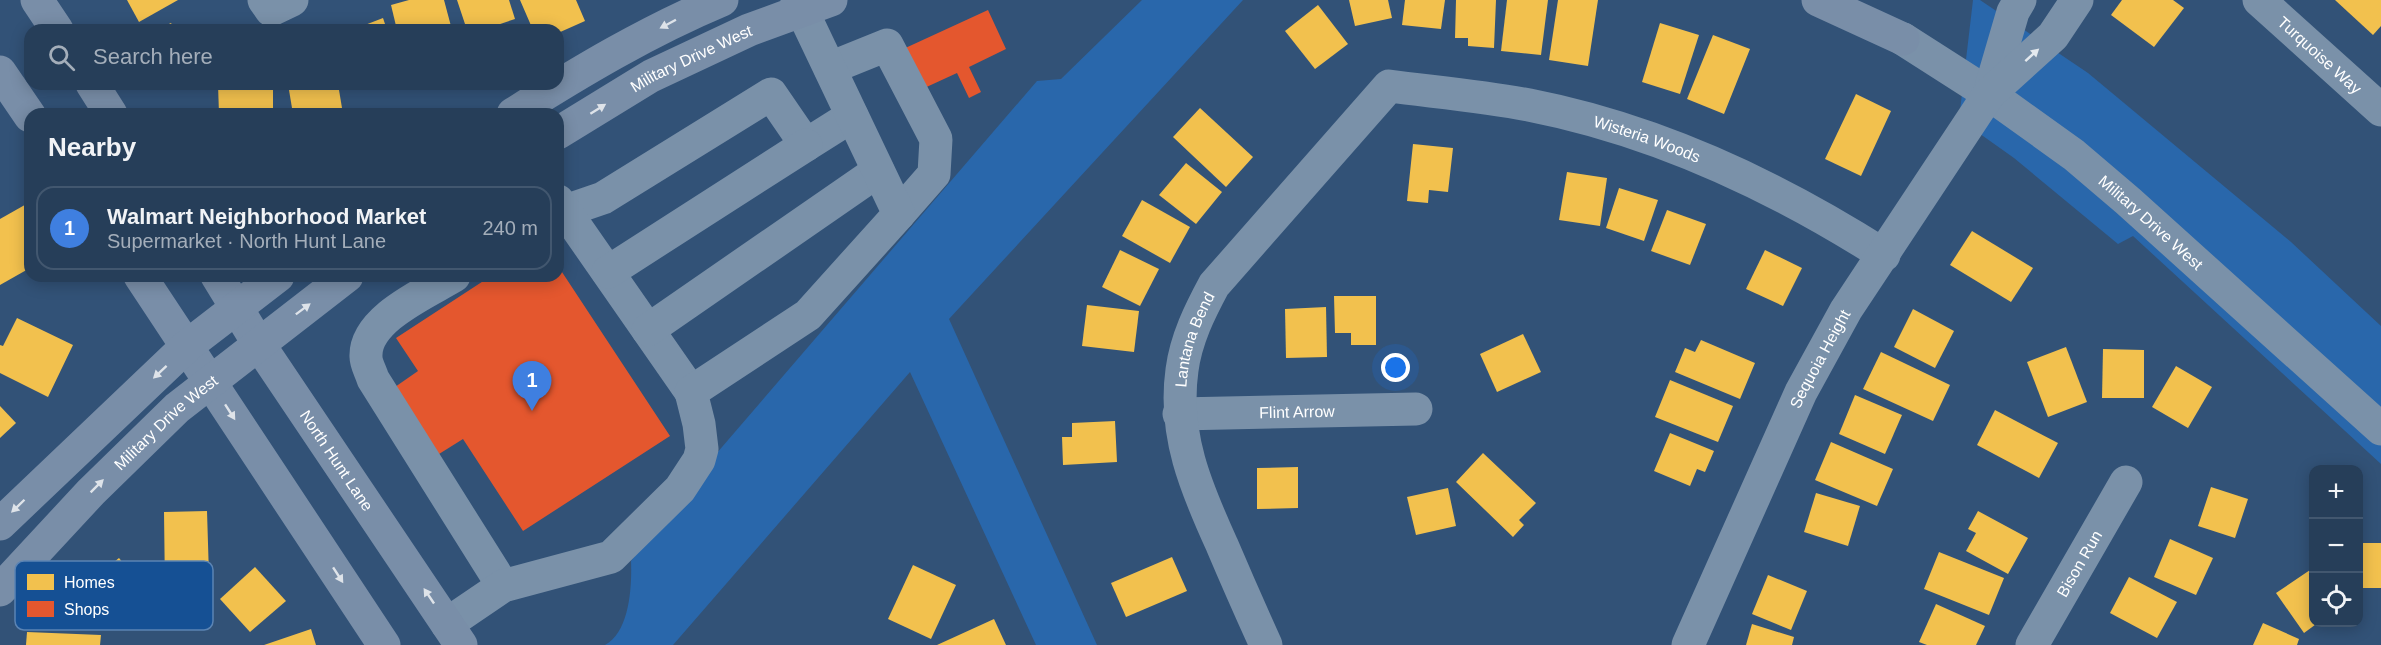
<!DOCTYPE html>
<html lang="en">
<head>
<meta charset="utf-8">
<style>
	:root { --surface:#263e59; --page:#324962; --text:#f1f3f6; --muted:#a4aeba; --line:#42576f; --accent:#90b9f0 }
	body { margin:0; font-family:Arial,sans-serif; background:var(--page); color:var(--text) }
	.controls { position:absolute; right:18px; bottom:18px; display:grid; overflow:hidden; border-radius:12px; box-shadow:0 3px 15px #0003 }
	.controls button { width:54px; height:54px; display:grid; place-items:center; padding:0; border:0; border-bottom:2px solid var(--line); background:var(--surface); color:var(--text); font:30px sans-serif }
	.you { position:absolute; left:1396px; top:368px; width:21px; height:21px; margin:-15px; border:4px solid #fff; border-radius:50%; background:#1a73e8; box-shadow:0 0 0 9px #1a73e833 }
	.badge { display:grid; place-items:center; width:39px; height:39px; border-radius:50%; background:var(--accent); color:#fff; font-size:20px; font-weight:700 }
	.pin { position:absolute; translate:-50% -50px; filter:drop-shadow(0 2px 3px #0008) }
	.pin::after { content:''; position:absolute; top:32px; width:21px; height:18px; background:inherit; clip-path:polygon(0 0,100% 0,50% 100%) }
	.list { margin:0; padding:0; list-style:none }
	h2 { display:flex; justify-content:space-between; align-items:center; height:78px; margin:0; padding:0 24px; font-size:26px }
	h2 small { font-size:20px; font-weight:400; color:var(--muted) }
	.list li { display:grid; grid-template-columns:39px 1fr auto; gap:18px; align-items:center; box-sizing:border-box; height:84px; margin:0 12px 12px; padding:0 12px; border:2px solid var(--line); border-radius:18px }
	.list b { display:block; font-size:22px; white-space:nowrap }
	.list p { margin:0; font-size:20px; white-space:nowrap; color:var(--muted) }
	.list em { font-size:20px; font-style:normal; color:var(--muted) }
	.icon { flex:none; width:33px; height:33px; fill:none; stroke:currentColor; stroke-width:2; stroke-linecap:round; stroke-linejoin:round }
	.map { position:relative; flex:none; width:2381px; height:645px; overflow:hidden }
	.search { position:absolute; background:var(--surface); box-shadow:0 3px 15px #0003; left:24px; top:24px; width:540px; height:66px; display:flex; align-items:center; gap:15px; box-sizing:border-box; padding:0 21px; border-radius:18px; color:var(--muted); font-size:22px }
	.panel { position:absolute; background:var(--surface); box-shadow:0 3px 15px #0003; left:24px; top:108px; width:540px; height:174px; border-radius:18px }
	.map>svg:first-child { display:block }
	.green { fill:#2967ab }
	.homes { fill:#f2c14e }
	.shops { fill:#e4572e }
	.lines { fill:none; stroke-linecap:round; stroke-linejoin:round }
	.minor { stroke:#7a91a9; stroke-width:33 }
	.major { stroke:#798ea8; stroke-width:33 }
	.oneway { fill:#dee3e9 }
	.oneway2 { fill:#e4e9ee }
	.labels { text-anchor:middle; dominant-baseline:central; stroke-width:6; stroke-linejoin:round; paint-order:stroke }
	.street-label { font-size:16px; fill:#fff; stroke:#155094 }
	.key { fill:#155094; stroke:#5b84b4; stroke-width:1.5 }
	.key-label { font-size:16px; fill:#fff }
</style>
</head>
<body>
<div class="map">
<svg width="2381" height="645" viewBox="0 0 2381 645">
	<rect width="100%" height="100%" fill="#325277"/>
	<g class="green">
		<path d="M1142 0H1243L949 319 1097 645H1036L910 372 673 645H605C630 632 632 585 631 561L716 454 1037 81 1061 79Z"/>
		<path d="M1973 0H1980L2088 73 2291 242 2381 326V464L2133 236 2118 244 2014 158 1959 119Z"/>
	</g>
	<g class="homes">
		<path d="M127 0H178L139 22Z"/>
		<path d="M409 0H444L452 30H397L391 5Z"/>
		<path d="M457 0H509L515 19 482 30H467Z"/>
		<path d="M520 0H576L585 21 558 33V30H533Z"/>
		<path d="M1349 0H1388L1392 18 1355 26Z"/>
		<path d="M1405 0H1445L1441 29 1402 25Z"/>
		<path d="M1456 0H1496L1494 48 1468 46V38H1455Z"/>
		<path d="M1507 0H1548L1541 55 1501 51Z"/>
		<path d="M1558 0H1598L1588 66 1549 60Z"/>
		<path d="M2122 0H2173L2184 8 2154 47 2111 15Z"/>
		<path d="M2335 0H2381V26L2373 35Z"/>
		<path d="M1318 5 1348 44 1315 69 1285 31Z"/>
		<path d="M383 18 387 30H352Z"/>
		<path d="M171 23 175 30H156Z"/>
		<path d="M1660 23 1699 35 1680 94 1642 82Z"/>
		<path d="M1713 35 1750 49 1724 114 1687 99Z"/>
		<path d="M218 84H273V114H219Z"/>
		<path d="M288 84H338L343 114H293Z"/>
		<path d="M1856 94 1891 111 1861 176 1825 159Z"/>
		<path d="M1200 108 1253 157 1226 187 1173 137Z"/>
		<path d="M1413 144 1453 148 1448 192 1429 190 1428 203 1407 201Z"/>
		<path d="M1186 163 1222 192 1196 224 1159 195Z"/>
		<path d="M1567 172 1607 178 1600 226 1559 220Z"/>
		<path d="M1619 188 1658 200 1644 241 1606 228Z"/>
		<path d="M1142 200 1190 227 1170 263 1122 236Z"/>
		<path d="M30 202V268L0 285V219Z"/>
		<path d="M1667 210 1706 224 1690 265 1651 251Z"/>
		<path d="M1972 231 2033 268 2011 302 1950 265Z"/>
		<path d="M1120 250 1159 269 1140 306 1102 287Z"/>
		<path d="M1765 250 1802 268 1783 306 1746 289Z"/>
		<path d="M1334 296H1376V345H1351V333H1335Z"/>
		<path d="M1087 305 1139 311 1134 352 1082 346Z"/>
		<path d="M1326 307 1327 357 1286 358 1285 309Z"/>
		<path d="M1913 309 1954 331 1935 368 1894 347Z"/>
		<path d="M17 318 73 345 48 397 0 373V345L3 346Z"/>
		<path d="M1523 334 1541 372 1497 392 1480 354Z"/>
		<path d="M1701 340 1755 363 1740 399 1675 372 1685 348 1695 352Z"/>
		<path d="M2066 347 2087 402 2048 417 2027 362Z"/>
		<path d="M2103 349 2144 350V398H2102Z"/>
		<path d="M1881 352 1950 385 1933 421 1863 389Z"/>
		<path d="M2176 366 2212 387 2188 428 2152 407Z"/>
		<path d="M1670 380 1733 406 1718 442 1655 417Z"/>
		<path d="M1855 395 1902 415 1885 454 1839 434Z"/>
		<path d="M0 406 16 423 0 438Z"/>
		<path d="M1995 410 2058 443 2039 478 1977 445Z"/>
		<path d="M1115 421 1117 462 1063 465 1062 437H1072V423Z"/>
		<path d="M1670 433 1714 451 1705 472 1697 469 1690 486 1654 471Z"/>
		<path d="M1831 442 1893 469 1877 506 1815 480Z"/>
		<path d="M1483 453 1536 503 1519 520 1524 525 1513 537 1456 482Z"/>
		<path d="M1298 467V508L1257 509V468Z"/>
		<path d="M2211 487 2248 499 2235 538 2198 526Z"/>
		<path d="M1448 488 1456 526 1416 535 1407 497Z"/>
		<path d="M1816 493 1860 506 1848 546 1804 532Z"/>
		<path d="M207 511 209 576 190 577V590L165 591 164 512Z"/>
		<path d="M1978 511 2028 538 2008 574 1966 551 1976 533 1968 529Z"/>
		<path d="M2170 539 2213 558 2196 595 2154 577Z"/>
		<rect x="2358" y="543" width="23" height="45"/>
		<path d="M1939 552 2004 578 1989 615 1924 589Z"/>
		<path d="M1172 557 1187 591 1126 617 1111 583Z"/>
		<path d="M119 558 147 593 107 625 79 590Z"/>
		<path d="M913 565 956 585 931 639 888 619Z"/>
		<path d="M255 567 286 601 250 632 220 599Z"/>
		<path d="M2310 570 2314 575V622H2319L2304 633 2276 593Z"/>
		<path d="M1768 575 1807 591 1791 630 1752 614Z"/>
		<path d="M2129 577 2177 602 2157 638 2110 613Z"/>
		<path d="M1936 604 1985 626 1976 645H1927L1919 642Z"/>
		<path d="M994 619 1006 645H937Z"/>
		<path d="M2263 623 2299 639 2297 645H2253Z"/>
		<path d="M1752 624 1794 637 1792 645H1746Z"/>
		<path d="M311 629 316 645H264Z"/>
		<path d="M27 632 101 635 100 645H26Z"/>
	</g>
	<g class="shops">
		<path d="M988 10 1006 49 969 67 981 92 969 98 957 73 920 90 901 50Z"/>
		<path d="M558 266 670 436 523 531 463 439 439 454 395 387 418 371 396 338 491 276H558Z"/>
	</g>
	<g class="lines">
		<g class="minor">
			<path d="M264 0 271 10 292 0"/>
			<path id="s1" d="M2259 0 2381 110"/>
			<path id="s2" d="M1903 39 1989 94 2074 155 2128 201 2381 429"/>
			<path d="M830 68 887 45 936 139 934 174 899 214"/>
			<path d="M1989 94 2013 12 2020 0"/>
			<path d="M558 201 565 211 603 198 771 94 806 145 852 116"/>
			<path d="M558 215 565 211 691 392"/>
			<path d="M608 272 806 145"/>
			<path d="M454 276C426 293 364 319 366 357 366 364 371 372 373 379L503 586"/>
			<path d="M648 330 878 171"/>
			<path id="s3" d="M1179 414 1416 409"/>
			<path d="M447 624 503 586 611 557 680 489 699 460 702 449 699 424 691 392 808 315 899 214 797 0"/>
			<path id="s4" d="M1266 645C1251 612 1236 578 1222 545 1196 488 1173 434 1182 370 1186 339 1200 311 1214 285L1389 86C1435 92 1483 96 1529 105 1657 130 1776 186 1884 255"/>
			<path id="s5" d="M1688 645 1801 392 1846 310 1989 94 2053 36 2077 0"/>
			<path id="s6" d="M2032 645 2126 482"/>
		</g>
		<g class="major">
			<path d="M37 0 57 30"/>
			<path d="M1818 0 1903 39"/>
			<path d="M0 72 30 116"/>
			<path d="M92 84 111 114"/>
			<path d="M513 114C581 71 648 31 722 0"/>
			<path id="s7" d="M558 133 651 76 749 30 831 0"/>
			<path d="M140 276 384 645"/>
			<path id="s8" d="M217 276 258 343 461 645"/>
			<path d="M0 524 187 346 278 276"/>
			<path id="s9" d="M0 590 91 492 177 408 347 276"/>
		</g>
	</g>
	<defs><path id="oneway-solid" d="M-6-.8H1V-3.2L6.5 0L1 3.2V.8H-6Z" transform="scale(1.5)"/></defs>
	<g class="oneway">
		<use href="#oneway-solid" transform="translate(668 24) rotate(152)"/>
		<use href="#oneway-solid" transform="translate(598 109) rotate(-32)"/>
		<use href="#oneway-solid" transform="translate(303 309) rotate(-37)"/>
		<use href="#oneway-solid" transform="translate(160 372) rotate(137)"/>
		<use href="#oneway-solid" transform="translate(230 412) rotate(57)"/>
		<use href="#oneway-solid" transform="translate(97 486) rotate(-45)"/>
		<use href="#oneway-solid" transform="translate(18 506) rotate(136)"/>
		<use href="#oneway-solid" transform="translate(338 575) rotate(57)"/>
		<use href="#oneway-solid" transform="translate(429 596) rotate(-124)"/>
	</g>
	<use class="oneway2" href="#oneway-solid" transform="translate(2032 55) rotate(-42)"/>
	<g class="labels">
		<g class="street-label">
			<text stroke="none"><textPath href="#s1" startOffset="82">Turquoise Way</textPath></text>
			<text stroke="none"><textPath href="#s7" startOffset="153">Military Drive West</textPath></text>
			<text stroke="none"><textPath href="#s4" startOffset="912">Wisteria Woods</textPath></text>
			<text stroke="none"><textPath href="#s2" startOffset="309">Military Drive West</textPath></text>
			<text stroke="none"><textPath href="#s4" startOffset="324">Lantana Bend</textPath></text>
			<text stroke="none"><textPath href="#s5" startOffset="315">Sequoia Height</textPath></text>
			<text stroke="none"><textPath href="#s3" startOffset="118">Flint Arrow</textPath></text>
			<text stroke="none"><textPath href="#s9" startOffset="236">Military Drive West</textPath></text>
			<text stroke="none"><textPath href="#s8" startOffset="220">North Hunt Lane</textPath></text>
			<text stroke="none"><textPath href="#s6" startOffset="94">Bison Run</textPath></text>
		</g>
	</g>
	<rect x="15" y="561" width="198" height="69" rx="9" class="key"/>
	<rect x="27" y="574" width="27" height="16" fill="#f2c14e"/>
	<rect x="27" y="601" width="27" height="16" fill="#e4572e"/>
	<g class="key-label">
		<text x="64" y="588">Homes</text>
		<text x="64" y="615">Shops</text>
	</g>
</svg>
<div class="controls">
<button>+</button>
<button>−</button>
<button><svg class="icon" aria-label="locate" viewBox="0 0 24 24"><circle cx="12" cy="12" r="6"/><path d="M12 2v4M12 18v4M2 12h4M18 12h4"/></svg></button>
</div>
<div class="you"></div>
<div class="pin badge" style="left:532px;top:411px;background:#3f7fe0">1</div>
<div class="search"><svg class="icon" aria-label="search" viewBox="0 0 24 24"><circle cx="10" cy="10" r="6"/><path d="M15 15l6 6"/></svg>Search here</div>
<section class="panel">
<h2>Nearby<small></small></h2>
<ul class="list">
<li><span class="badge" style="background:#3f7fe0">1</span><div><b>Walmart Neighborhood Market</b><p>Supermarket · North Hunt Lane</p></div><em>240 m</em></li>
</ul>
</section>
</div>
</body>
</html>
